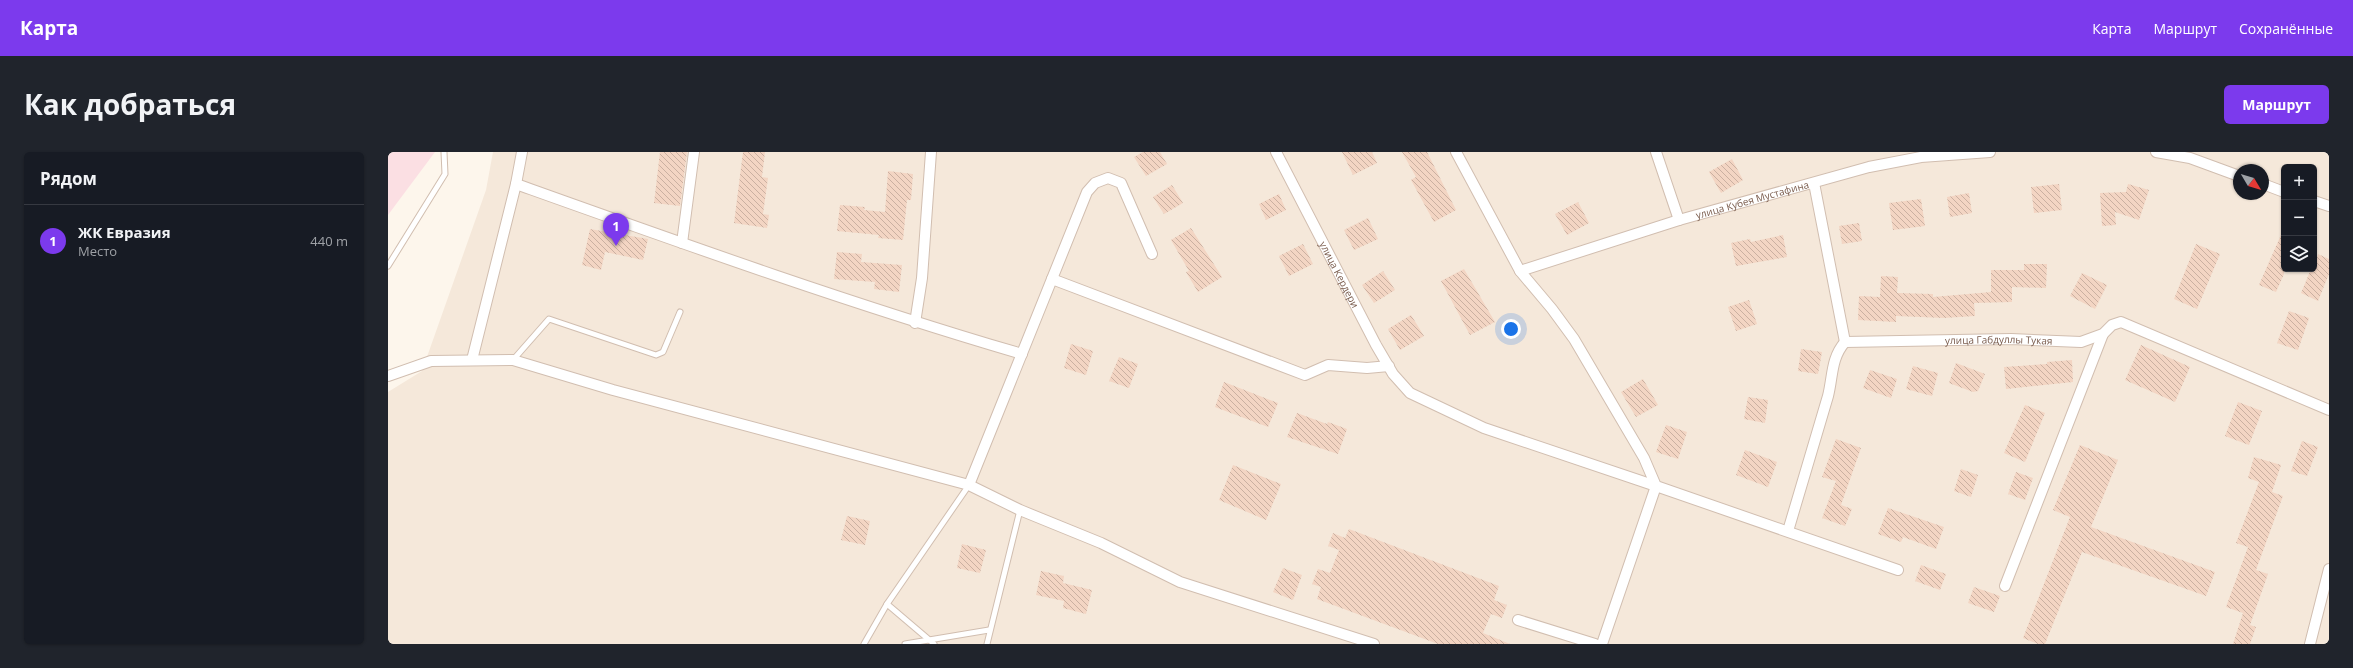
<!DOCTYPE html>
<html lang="ru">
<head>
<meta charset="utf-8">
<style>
	:root { --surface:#171b24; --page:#20242c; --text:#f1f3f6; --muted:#9ea1a6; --line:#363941; --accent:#7c3aed }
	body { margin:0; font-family:"Open Sans",sans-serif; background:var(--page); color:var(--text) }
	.controls { position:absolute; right:12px; top:12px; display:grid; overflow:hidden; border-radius:6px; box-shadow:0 1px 3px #0004 }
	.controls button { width:36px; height:36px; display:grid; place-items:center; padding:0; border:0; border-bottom:1px solid var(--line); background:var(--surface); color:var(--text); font:20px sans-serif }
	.compass { position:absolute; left:1845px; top:12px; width:36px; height:36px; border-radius:50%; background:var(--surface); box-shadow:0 1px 3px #0004; rotate:128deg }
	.you { position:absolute; left:1123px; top:177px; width:14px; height:14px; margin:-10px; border:3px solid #fff; border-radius:50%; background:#1a73e8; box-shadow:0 0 0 6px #1a73e833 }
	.badge { display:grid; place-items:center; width:26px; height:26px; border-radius:50%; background:var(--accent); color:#fff; font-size:13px; font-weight:700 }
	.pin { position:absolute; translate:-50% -33px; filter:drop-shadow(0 1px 2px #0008) }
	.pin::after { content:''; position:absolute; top:21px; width:14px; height:12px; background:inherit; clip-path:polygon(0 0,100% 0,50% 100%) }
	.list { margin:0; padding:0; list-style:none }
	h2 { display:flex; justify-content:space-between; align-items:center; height:52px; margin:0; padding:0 16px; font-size:17px }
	h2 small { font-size:13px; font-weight:400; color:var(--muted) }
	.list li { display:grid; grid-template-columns:26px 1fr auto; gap:12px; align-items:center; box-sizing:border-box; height:72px; padding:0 16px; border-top:1px solid var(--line) }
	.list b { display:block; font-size:15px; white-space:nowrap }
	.list p { margin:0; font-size:13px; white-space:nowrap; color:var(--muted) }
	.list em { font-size:13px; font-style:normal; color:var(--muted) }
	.icon { flex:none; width:22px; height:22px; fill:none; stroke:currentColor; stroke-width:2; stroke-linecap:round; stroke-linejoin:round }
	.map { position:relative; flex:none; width:1941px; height:492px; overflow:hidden; border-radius:6px }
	header { display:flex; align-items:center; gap:24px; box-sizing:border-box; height:56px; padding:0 20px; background:var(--accent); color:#fff }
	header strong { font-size:19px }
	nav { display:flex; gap:22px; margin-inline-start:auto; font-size:14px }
	.intro { display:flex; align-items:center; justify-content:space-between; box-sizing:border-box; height:96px; padding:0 24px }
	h1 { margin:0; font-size:28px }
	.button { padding:10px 18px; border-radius:6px; background:var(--accent); color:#fff; font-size:14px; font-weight:700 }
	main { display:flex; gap:24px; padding:0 24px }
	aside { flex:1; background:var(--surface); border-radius:6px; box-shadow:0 1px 3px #0004 }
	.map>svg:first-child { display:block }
	.residential { fill:#f5e8da; fill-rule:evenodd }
	.medical { fill:#fbdfe3 }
	.building { fill:url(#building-back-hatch) }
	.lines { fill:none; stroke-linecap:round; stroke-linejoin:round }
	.service-casing { stroke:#d1beb0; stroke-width:7 }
	.minor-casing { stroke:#d1beb0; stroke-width:12 }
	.service { stroke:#fff; stroke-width:5 }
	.minor { stroke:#fff; stroke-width:10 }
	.labels { text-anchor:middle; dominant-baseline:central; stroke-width:3.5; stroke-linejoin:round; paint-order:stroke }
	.street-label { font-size:10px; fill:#7a5c4d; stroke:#fffaf3 }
</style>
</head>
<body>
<header>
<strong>Карта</strong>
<nav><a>Карта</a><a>Маршрут</a><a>Сохранённые</a></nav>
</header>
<div class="intro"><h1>Как добраться</h1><a class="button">Маршрут</a></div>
<main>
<aside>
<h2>Рядом<small></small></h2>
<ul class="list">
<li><span class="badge">1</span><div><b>ЖК Евразия</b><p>Место</p></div><em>440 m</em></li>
</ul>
</aside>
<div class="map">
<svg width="1941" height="492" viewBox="0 0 1941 492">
	<defs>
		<pattern id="building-back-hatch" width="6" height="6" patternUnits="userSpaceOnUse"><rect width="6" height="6" fill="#f3d5c3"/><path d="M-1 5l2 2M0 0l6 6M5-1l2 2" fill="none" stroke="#cab0a1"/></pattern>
	</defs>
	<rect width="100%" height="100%" fill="#fdf6ec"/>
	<path class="residential" d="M105 0H1941V492H0V240L34 219 98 38ZM1896 15H1926V117H1896ZM1851 18H1875V42H1851Z"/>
	<path class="medical" d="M0 0H47L0 63Z"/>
	<g class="building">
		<path d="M272 0H299L292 54 266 51Z"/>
		<path d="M355 0H377L374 25 380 26 375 62 381 63 379 76 346 71Z"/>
		<path d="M755 0H772L779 12 758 24 746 5Z"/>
		<path d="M954 0H984L989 11 965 23Z"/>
		<path d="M1014 0H1039L1068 58 1046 70 1023 28 1028 25Z"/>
		<path d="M1344 7 1355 28 1333 41 1321 20Z"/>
		<path d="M500 19 525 22 523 48H519L515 88 490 86 491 83 449 79 452 53 477 55 476 58 497 60Z"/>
		<path d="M1671 32 1674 58 1646 61 1643 35Z"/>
		<path d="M1740 32 1761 38 1751 68 1727 60 1728 73 1714 74 1712 41 1738 40Z"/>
		<path d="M784 33 795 51 776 62 765 45Z"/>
		<path d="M1581 41 1584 61 1562 65 1559 45Z"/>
		<path d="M891 42 898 58 878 68 871 52Z"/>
		<path d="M1533 47 1537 74 1505 78 1501 51Z"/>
		<path d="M1190 50 1201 71 1179 83 1167 62Z"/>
		<path d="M980 66 990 87 966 98 956 78Z"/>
		<path d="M1471 71 1474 89 1454 92 1451 74Z"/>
		<path d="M803 76 834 125 810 140 798 120 801 119 783 88Z"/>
		<path d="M1896 76V122L1888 140 1871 133Z"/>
		<path d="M202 77 260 87 255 108 217 100 213 118 194 113Z"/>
		<path d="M1395 83 1399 105 1348 114 1343 91 1362 87 1363 90Z"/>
		<path d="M915 92 925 112 901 124 891 104Z"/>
		<path d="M1808 92 1832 102 1809 157 1786 147Z"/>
		<path d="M449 100 474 102 473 110 514 113 511 140 486 137 487 130 446 127Z"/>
		<path d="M1930 102 1941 107V122L1930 149 1913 141 1923 117H1926Z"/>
		<path d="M1636 112H1659L1658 136 1624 135V150L1586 151 1587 164 1556 166 1508 164V170L1470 168 1471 144 1492 145 1493 124 1510 125 1509 141 1545 142V145L1603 140V118H1636Z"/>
		<path d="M1076 117 1107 170 1082 183 1053 129Z"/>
		<path d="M995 119 1007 138 986 151 974 133Z"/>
		<path d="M1694 121 1719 133 1707 157 1682 144Z"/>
		<path d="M1361 148 1369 172 1348 179 1340 155Z"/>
		<path d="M1901 159 1921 166 1910 198 1889 191Z"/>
		<path d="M1023 163 1036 184 1012 198 1000 177Z"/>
		<path d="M683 192 705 199 698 223 676 216Z"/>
		<path d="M1753 193 1802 215 1787 250 1737 228Z"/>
		<path d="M1413 197 1434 200 1430 222 1410 219Z"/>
		<path d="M731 205 750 212 741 236 721 229Z"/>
		<path d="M1684 208 1685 230 1618 237 1616 215 1659 212V210Z"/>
		<path d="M1568 211 1597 222 1590 239 1585 240 1561 231Z"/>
		<path d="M1525 214 1550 221 1544 244 1518 237Z"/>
		<path d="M1482 218 1509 227 1503 246 1475 236Z"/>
		<path d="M1255 227 1270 253 1248 265 1233 240Z"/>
		<path d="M836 230 890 251 880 275 827 255Z"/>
		<path d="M1360 245 1380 248 1377 271 1356 267Z"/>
		<path d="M1850 250 1874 259 1861 293 1837 284Z"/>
		<path d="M1637 253 1657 261 1637 310 1616 301Z"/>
		<path d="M909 261 939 272 940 270 959 277 950 302 899 285Z"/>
		<path d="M1278 273 1299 280 1290 307 1268 300Z"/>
		<path d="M1448 287 1473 296 1453 353 1464 357 1457 374 1434 366 1448 329 1434 325Z"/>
		<path d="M1914 289 1930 295 1919 324 1903 319Z"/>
		<path d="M1692 293 1730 308 1703 375 1827 420 1818 444 1694 400 1657 492H1650L1635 486 1682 365 1665 358Z"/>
		<path d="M1357 298 1389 310 1380 335 1348 323Z"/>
		<path d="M1866 305 1893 313 1884 340 1895 344 1868 418 1880 422 1862 473 1868 475 1862 492H1845L1855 461 1838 455 1860 395 1848 391 1871 330 1860 326Z"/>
		<path d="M845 313 893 332 878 368 831 348Z"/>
		<path d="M1573 317 1590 323 1583 345 1566 339Z"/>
		<path d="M1628 320 1645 326 1637 348 1620 342Z"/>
		<path d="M1500 356 1556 375 1548 397 1515 385 1513 390 1490 382Z"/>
		<path d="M459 364 482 369 477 393 453 388Z"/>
		<path d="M961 377 1111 434 1106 448 1119 453 1114 466 1103 462 1095 481 1122 492H1050L929 447 933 435 924 432 930 417 942 421 951 398 940 394 945 381 957 386Z"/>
		<path d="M574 392 598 398 592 421 569 416Z"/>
		<path d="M1533 413 1558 422 1552 438 1527 429Z"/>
		<path d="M895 416 914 423 905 448 885 440Z"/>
		<path d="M653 419 676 424 675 431 704 438 698 462 675 456 676 449 648 443Z"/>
		<path d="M1586 435 1612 444 1606 460 1580 451Z"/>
	</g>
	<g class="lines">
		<g class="service-casing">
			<g id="service">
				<path d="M0 114 57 22 56 0"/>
				<path d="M125 208 161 167 268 203 275 200 292 160"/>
				<path d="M499 452 546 492"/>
				<path d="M476 492 499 452 581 333"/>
				<path d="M517 492 601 478"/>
				<path d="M599 492 632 358"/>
			</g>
		</g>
		<g class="minor-casing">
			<g id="minor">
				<path id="s1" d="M888 0 988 193 1005 222 1022 241 1096 276 1268 334 1214 492"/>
				<path d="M1068 0 1132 119 1164 157 1186 187 1256 306 1268 334 1510 418"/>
				<path d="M1268 0 1291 68"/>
				<path d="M1768 0 1802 6 1851 24"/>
				<path d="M1426 31 1457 190"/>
				<path d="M128 32C296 92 463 152 634 202"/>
				<path d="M1875 32 1896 40"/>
				<path d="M1926 49 1941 54"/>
				<path d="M294 91 306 0"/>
				<path id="s2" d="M1132 119 1291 68 1481 15 1533 5 1602 0"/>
				<path d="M664 127 917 223 940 213 979 216 1001 214"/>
				<path d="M527 171 534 126 543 0"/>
				<path d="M84 208 128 32 134 0"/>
				<path d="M0 224 43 209 125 208 225 238 581 333 632 358 713 391 792 430 986 492"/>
				<path d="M581 333 699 40 707 31 720 26 733 31 764 102"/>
				<path id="s3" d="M1400 379C1413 334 1427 289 1440 244 1445 224 1443 206 1457 190L1623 187 1693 190 1715 182 1724 173 1733 170 1941 258"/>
				<path d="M1617 434 1715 182"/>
				<path d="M1130 468 1207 492"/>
				<path d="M1922 492 1941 417"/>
			</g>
		</g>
		<use href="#service" class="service"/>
		<use href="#minor" class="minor"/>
	</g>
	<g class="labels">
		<g class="street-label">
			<text stroke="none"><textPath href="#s2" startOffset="243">улица Кубея Мустафина</textPath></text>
			<text stroke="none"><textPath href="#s1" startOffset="138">улица Кердери</textPath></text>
			<text stroke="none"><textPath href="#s3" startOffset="352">улица Габдуллы Тукая</textPath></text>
		</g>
	</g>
</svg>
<div class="controls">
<button>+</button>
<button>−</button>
<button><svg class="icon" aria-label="layers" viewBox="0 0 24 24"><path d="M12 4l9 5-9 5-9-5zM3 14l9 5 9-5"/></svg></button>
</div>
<svg class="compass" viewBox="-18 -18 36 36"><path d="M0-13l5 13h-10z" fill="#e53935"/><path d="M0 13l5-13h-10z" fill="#9ea1a6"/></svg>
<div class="you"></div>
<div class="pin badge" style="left:228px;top:94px">1</div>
</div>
</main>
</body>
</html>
